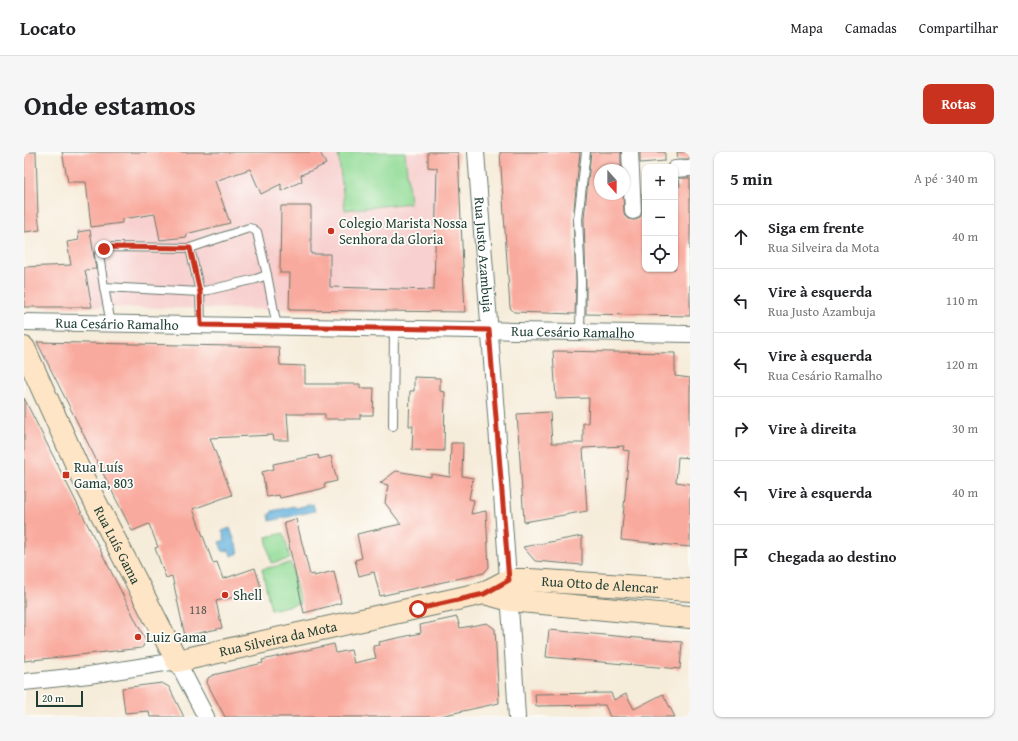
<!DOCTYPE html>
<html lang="pt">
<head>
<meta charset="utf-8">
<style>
	:root { --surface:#fff; --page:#f6f6f6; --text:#202124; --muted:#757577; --line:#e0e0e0; --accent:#c8321e }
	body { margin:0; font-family:"Gentium Book Plus",serif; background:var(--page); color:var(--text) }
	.controls { position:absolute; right:12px; top:12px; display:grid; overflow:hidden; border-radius:8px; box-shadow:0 1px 3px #0004 }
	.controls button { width:36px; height:36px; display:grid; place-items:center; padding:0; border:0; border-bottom:1px solid var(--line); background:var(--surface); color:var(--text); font:20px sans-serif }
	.compass { position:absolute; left:570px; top:12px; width:36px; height:36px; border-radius:50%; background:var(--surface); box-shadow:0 1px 3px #0004; rotate:159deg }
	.scale { position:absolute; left:12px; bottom:10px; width:47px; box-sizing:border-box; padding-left:4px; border:2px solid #1f3d34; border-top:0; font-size:11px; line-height:14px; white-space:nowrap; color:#1f3d34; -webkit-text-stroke:3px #fdfcf7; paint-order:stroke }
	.stop { position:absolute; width:12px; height:12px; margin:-9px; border:3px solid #c8321e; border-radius:50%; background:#fff }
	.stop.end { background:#c8321e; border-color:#fff; box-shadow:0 1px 4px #0008 }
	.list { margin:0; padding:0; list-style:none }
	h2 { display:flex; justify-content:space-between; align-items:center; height:52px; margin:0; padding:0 16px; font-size:17px }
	h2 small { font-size:13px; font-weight:400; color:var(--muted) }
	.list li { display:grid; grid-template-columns:26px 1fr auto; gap:12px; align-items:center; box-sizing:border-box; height:64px; padding:0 16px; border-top:1px solid var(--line) }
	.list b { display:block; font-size:15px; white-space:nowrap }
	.list p { margin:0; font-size:13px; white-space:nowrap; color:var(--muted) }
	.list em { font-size:13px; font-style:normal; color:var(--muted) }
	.icon { flex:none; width:22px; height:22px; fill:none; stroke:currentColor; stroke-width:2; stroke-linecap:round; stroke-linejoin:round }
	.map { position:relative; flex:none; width:666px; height:565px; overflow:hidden; border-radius:8px }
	header { display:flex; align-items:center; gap:24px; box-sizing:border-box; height:56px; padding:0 20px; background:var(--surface); border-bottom:1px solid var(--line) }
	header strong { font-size:19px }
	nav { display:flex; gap:22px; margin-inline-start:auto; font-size:14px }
	.intro { display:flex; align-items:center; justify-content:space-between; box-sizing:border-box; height:96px; padding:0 24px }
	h1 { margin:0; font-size:28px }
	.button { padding:10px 18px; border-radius:8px; background:var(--accent); color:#fff; font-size:14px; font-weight:700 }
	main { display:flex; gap:24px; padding:0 24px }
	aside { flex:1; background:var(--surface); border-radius:8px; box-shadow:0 1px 3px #0004 }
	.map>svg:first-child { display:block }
	.built { fill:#f7d0cf }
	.green { fill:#91db96; stroke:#588c65 }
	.water { fill:#62b0dc; stroke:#407688 }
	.building { fill:#f9aa9e }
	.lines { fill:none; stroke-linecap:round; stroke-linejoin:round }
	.service-casing { stroke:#6a7a6e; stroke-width:10 }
	.minor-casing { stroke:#6a7a6e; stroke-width:18 }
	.secondary-casing { stroke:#6a7a6e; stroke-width:24 }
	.service { stroke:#fff; stroke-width:8 }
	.minor { stroke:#fff; stroke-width:16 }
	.secondary { stroke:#fee5c5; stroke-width:22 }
	.route { stroke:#c8321e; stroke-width:5 }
	.poi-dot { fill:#c8321e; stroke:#fdfcf7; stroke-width:1.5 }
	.labels { text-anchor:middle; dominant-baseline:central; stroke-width:3.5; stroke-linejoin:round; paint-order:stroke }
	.number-label { font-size:12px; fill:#56584e }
	.poi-label { font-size:14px; fill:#1f3d34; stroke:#fdfcf7; text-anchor:start }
	.street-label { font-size:14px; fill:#1f3d34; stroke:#fdfcf7 }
</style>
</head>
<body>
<header>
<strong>Locato</strong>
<nav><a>Mapa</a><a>Camadas</a><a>Compartilhar</a></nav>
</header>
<div class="intro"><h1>Onde estamos</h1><a class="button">Rotas</a></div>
<main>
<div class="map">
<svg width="666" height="565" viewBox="0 0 666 565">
	<rect width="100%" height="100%" fill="#fdfcf7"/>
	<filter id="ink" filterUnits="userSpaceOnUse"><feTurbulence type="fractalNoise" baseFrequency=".025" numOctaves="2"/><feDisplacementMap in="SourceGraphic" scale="8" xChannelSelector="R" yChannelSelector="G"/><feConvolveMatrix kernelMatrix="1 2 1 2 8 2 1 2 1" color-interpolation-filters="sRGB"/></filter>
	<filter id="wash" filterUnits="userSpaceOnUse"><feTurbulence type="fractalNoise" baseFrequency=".012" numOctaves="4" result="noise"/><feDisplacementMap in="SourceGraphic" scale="16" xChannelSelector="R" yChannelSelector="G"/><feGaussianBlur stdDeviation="0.9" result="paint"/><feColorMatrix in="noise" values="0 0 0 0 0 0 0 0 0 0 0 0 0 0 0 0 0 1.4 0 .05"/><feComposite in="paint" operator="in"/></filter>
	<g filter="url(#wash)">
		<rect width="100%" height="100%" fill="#f6ecda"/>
		<path class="built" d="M206 0H434L441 160 68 155 52 76 77 74 98 68 131 64 136 88 163 85 162 82 206 72 191 29 214 21Z"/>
		<g class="green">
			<path d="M314 0H381L386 51 321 58Z"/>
			<path d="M260 381 266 407 247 411 242 385Z"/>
			<path d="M267 411 276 451 247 458 238 417Z"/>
		</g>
		<g class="water">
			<path d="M289 352 291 359 246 369 245 362 248 361V359L270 354 271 356Z"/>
			<path d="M206 376 215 401 207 404 205 398 199 400 195 390 201 388 198 379Z"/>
		</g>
		<g id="blocks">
			<g class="building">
				<path d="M0 0H12L14 63 16 78 0 80Z"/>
				<path d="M38 0H296L302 12 277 23 278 29 257 39V32L237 42 226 17 191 29 206 71 162 82 163 85 136 88 131 62 98 67V71L67 75 62 30H44Z"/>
				<path d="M404 0H434L441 160 265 158 266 121H256L257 54H287V102H306V135L410 138 413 16 404 15Z"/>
				<path d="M476 0H556L549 66 552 130 551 162 490 160 486 156Z"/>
				<path d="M567 0H597V18H576V42H599L600 60 601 64 604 67 610 68 614 67 617 64 618 59V42H621V117H651V35L656 34 655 26H666V164L562 162V130L560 67Z"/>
				<path d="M616 0H641V9L616 11Z"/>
				<path d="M653 0H666V7H654Z"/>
				<path d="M66 78 72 117 61 118 68 155H0V115L47 113 43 90 55 88 54 80Z"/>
				<path d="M13 190 255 195 256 213 281 214V232H336V236H350L349 263H336V267H301V262H263L265 288H250L249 283 186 286 208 343 169 357 189 411 193 410 199 427 231 416 238 439 192 449 198 476 161 484 148 424 142 426 131 396 134 395 125 372 108 379Z"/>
				<path d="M529 199 651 201V224L666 226V306L654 305 652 330 666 332V395L597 388 605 299 599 298 600 294 559 296 563 359 500 370 493 262 526 260 528 291H559V271H564L565 246 532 247Z"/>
				<path d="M390 225 416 226V239L421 240 420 299 388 298 389 274H385L386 239H390Z"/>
				<path d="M0 246 122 489 118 496 0 509Z"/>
				<path d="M427 291H439L438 324 449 326 445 347 450 348 447 362 462 359 465 415 460 421 356 444 350 420 335 424 331 408 338 406 333 382 377 372 361 351 364 333 356 331 372 319 407 325V322L426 325Z"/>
				<path d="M294 303 295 307 307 304 313 329 300 332 301 336 256 346 255 343 243 345 238 320 250 317 249 312Z"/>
				<path d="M272 367 286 423 290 422V424L310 419 317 451 280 461 260 370Z"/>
				<path d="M558 384V413L511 409 499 395Z"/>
				<path d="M433 465 436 476 463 471 471 477 475 551 412 565H201L183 531 184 526 189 523 239 511 238 508 310 492 312 501 327 498 330 511 352 506 349 494 356 493 355 490 397 481 396 473Z"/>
				<path d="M525 478 658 490 656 517 522 505Z"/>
				<path d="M138 531 145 535 160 565H126L125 559 101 561 98 536Z"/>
				<path d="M587 541 590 548 602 542 610 557 639 542 651 565H586L581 553 512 554 511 542Z"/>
			</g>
		</g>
	</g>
	<g filter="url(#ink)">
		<use href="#blocks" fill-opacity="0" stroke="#6a7a6e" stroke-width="1"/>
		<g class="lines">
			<g class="service-casing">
				<g id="service">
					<path d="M166 96 176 140 232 127 243 123 233 80 229 77 225 76 166 96 85 95 79 97 75 103 80 135 176 140 177 173"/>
					<path d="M243 123 253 175"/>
					<path d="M80 135 87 172"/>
					<path d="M556 180 557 130 554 67 562 0"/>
					<path d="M369 274 370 177"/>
				</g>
			</g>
			<g class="minor-casing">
				<g id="minor">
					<path id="s1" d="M452 0C466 188 482 377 493 565"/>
					<path d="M606 0 609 59"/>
					<path d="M651 17 666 16"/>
					<path id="s2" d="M0 170 666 182"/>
					<path d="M0 530 65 523 153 509 182 565"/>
				</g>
			</g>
			<g class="secondary-casing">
				<g id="secondary">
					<path id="s3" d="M0 196 55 318 153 509 460 441 485 428H505L666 438"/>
					<path d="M460 441 486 448 666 465"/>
				</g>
			</g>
			<use href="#service" class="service"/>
			<use href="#minor" class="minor"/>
			<use href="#secondary" class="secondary"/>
		</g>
	</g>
	<g class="lines" filter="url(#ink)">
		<path class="route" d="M80 97 85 95 166 96 176 140 177 173 465 178 485 428 460 442 394 457"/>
	</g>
	<g class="poi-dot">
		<circle cx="307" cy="79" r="4"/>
		<rect x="38" y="319" width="8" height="8" rx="2"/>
		<circle cx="201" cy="443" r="4"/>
		<circle cx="114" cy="485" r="4"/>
	</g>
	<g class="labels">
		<g class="number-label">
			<text x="174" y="457">118</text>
		</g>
		<g class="poi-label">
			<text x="315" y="71">Colegio Marista Nossa<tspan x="315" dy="16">Senhora da Gloria</tspan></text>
			<text x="50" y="315">Rua Luís<tspan x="50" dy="16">Gama, 803</tspan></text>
			<text x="209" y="443">Shell</text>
			<text x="122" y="485">Luiz Gama</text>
		</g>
		<g class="street-label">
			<text stroke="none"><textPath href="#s1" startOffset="103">Rua Justo Azambuja</textPath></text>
			<text stroke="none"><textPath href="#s2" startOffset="93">Rua Cesário Ramalho</textPath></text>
			<text stroke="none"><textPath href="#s2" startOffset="549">Rua Cesário Ramalho</textPath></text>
			<text stroke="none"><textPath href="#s3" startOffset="218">Rua Luís Gama</textPath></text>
			<text stroke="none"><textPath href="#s3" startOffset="782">Rua Otto de Alencar</textPath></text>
			<text stroke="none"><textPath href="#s3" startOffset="452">Rua Silveira da Mota</textPath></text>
		</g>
	</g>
</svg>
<div class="controls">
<button>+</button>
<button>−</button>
<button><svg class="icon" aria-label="locate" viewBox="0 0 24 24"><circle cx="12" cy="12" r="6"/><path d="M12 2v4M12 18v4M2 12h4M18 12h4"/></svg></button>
</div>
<svg class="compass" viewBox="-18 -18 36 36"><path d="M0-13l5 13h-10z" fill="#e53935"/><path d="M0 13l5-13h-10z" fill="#757577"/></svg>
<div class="scale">20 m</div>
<div class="stop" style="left:394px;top:457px"></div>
<div class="stop end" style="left:80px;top:97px"></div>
</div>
<aside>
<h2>5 min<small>A pé · 340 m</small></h2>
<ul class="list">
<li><svg class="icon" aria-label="ahead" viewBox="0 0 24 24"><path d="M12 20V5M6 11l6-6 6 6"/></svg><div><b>Siga em frente</b><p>Rua Silveira da Mota</p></div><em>40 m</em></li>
<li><svg class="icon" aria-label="left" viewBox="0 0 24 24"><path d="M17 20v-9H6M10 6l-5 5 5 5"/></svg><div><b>Vire à esquerda</b><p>Rua Justo Azambuja</p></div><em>110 m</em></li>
<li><svg class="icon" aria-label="left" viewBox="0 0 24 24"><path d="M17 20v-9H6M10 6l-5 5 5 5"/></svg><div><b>Vire à esquerda</b><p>Rua Cesário Ramalho</p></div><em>120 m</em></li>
<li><svg class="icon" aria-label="right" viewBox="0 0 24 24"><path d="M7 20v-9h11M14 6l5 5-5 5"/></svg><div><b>Vire à direita</b></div><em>30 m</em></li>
<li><svg class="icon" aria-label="left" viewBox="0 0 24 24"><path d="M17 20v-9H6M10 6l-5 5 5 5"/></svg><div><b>Vire à esquerda</b></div><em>40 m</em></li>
<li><svg class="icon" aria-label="arrive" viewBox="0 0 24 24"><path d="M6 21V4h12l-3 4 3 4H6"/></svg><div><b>Chegada ao destino</b></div></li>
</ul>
</aside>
</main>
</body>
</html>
